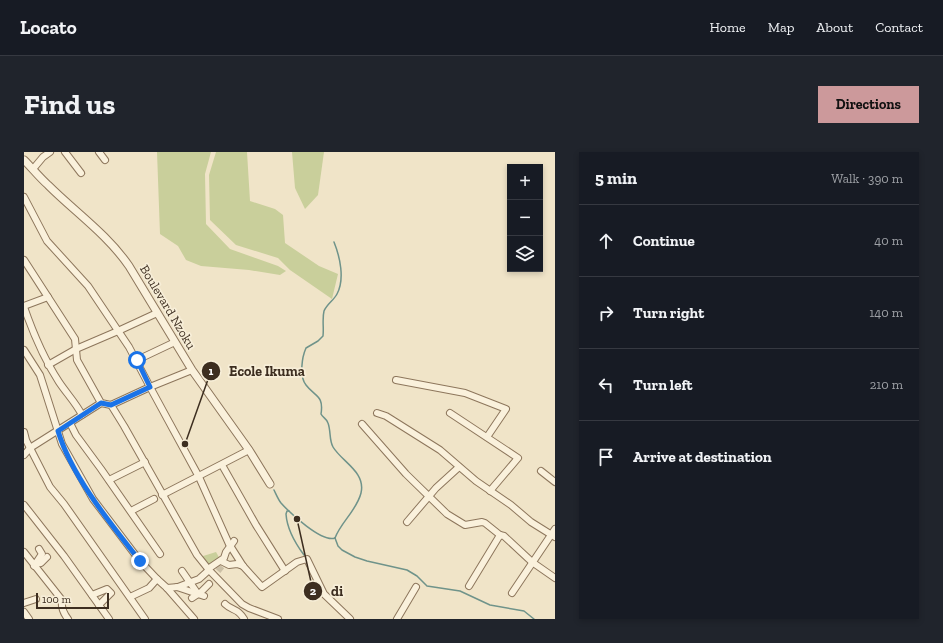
<!DOCTYPE html>
<html lang="en">
<head>
<meta charset="utf-8">
<style>
	:root { --surface:#171b24; --page:#20242c; --text:#f1f3f6; --muted:#9ea1a6; --line:#363941; --accent:#cc999b }
	body { margin:0; font-family:"Zilla Slab",serif; background:var(--page); color:var(--text) }
	.controls { position:absolute; right:12px; top:12px; display:grid; overflow:hidden; border-radius:0px; box-shadow:0 2px 6px #0003 }
	.controls button { width:36px; height:36px; display:grid; place-items:center; padding:0; border:0; border-bottom:1px solid var(--line); background:var(--surface); color:var(--text); font:20px sans-serif }
	.scale { position:absolute; left:12px; bottom:10px; width:73px; box-sizing:border-box; padding-left:4px; border:2px solid #3d2e20; border-top:0; font-size:11px; line-height:14px; white-space:nowrap; color:#3d2e20; -webkit-text-stroke:3px #f7eed8; paint-order:stroke }
	.stop { position:absolute; width:12px; height:12px; margin:-9px; border:3px solid #1a73e8; border-radius:50%; background:#fff }
	.stop.end { background:#1a73e8; border-color:#fff; box-shadow:0 1px 4px #0008 }
	.list { margin:0; padding:0; list-style:none }
	h2 { display:flex; justify-content:space-between; align-items:center; height:52px; margin:0; padding:0 16px; font-size:17px }
	h2 small { font-size:13px; font-weight:400; color:var(--muted) }
	.list li { display:grid; grid-template-columns:26px 1fr auto; gap:12px; align-items:center; box-sizing:border-box; height:72px; padding:0 16px; border-top:1px solid var(--line) }
	.list b { display:block; font-size:15px; white-space:nowrap }
	.list em { font-size:13px; font-style:normal; color:var(--muted) }
	.icon { flex:none; width:22px; height:22px; fill:none; stroke:currentColor; stroke-width:2; stroke-linecap:round; stroke-linejoin:round }
	.map { position:relative; flex:none; width:531px; height:467px; overflow:hidden; border-radius:0px }
	header { display:flex; align-items:center; gap:24px; box-sizing:border-box; height:56px; padding:0 20px; background:var(--surface); border-bottom:1px solid var(--line) }
	header strong { font-size:19px }
	nav { display:flex; gap:22px; margin-inline-start:auto; font-size:14px }
	.intro { display:flex; align-items:center; justify-content:space-between; box-sizing:border-box; height:96px; padding:0 24px }
	h1 { margin:0; font-size:28px }
	.button { padding:10px 18px; border-radius:0px; background:var(--accent); color:#111; font-size:14px; font-weight:700 }
	main { display:flex; gap:24px; padding:0 24px }
	aside { flex:1; background:var(--surface); border-radius:0px; box-shadow:0 2px 6px #0003 }
	.map>svg:first-child { display:block }
	.green { fill:#c9cf9b }
	.lines { fill:none; stroke-linecap:round; stroke-linejoin:round }
	.stream { stroke:#6f938a; stroke-width:1.5 }
	.minor-tunnel { stroke:#ccc0a6; stroke-width:6; stroke-dasharray:6 3; stroke-linecap:butt }
	.minor-casing { stroke:#8d765c; stroke-width:8 }
	.tertiary-casing { stroke:#8d765c; stroke-width:9 }
	.minor { stroke:#faf1dc; stroke-width:6 }
	.tertiary { stroke:#faf1dc; stroke-width:7 }
	.route { stroke:#1a73e8; stroke-width:5 }
	.labels { text-anchor:middle; dominant-baseline:central; stroke-width:3.5; stroke-linejoin:round; paint-order:stroke }
	.street-label { font-size:13px; fill:#3d2e20; stroke:#f7eed8 }
	.leader { fill:none; stroke:#3d2e20; stroke-width:1.5 }
	.callout-dot { fill:#3d2e20; stroke:#f7eed8; stroke-width:1.5 }
	.mark-label { font-size:12px; text-anchor:middle; font-weight:bold; fill:#fff }
	.callout-label { font-size:14px; text-anchor:middle; font-weight:bold; fill:#3d2e20; stroke:#f7eed8; stroke-width:3.5; stroke-linejoin:round; paint-order:stroke }
</style>
</head>
<body>
<header>
<strong>Locato</strong>
<nav><a>Home</a><a>Map</a><a>About</a><a>Contact</a></nav>
</header>
<div class="intro"><h1>Find us</h1><a class="button">Directions</a></div>
<main>
<div class="map">
<svg width="531" height="467" viewBox="0 0 531 467">
	<rect width="100%" height="100%" fill="#f0e4c8"/>
	<g class="green">
		<path d="M133 0H187L181 22 182 72 206 97 254 114 262 119 256 123 225 118 177 114 162 108 154 94 136 82Z"/>
		<path d="M192 0H223L226 49 251 57 259 63 261 91 295 114 314 122 308 147 266 118 254 106 212 93 186 68 185 23Z"/>
		<path d="M268 0H300L294 43 281 57 271 36Z"/>
		<path d="M192 400 197 409 184 417 176 405Z"/>
	</g>
	<g class="lines">
		<g class="stream">
			<path d="M310 90C316 105 321 127 313 142 310 148 303 152 300 159 298 167 300 176 299 184L294 189 282 196C278 205 275 224 282 233 291 245 300 243 297 262 299 266 303 267 304 271 307 279 305 288 309 295 318 310 342 320 337 341 333 358 317 370 311 386"/>
			<path d="M250 338C252 342 254 347 257 351 266 361 298 391 311 386"/>
			<path d="M265 359H263L262 362C263 377 271 391 280 403"/>
			<path d="M311 386 314 394 318 398 331 405 343 409 383 418 393 424 403 434 436 439 466 453 500 459 510 467"/>
		</g>
		<path class="minor-tunnel" d="M194 419 199 413"/>
		<g class="minor-casing">
			<g id="minor">
				<path d="M41 0 57 21"/>
				<path d="M75 0 81 8"/>
				<path d="M9 17 19 5 26 0"/>
				<path d="M0 45 23 89 64 134 105 195 126 235 175 325 205 392 219 414 238 435 273 410 283 407 300 442 326 467"/>
				<path d="M0 108 51 187 53 208 77 251 87 253 100 274 173 403 185 418 218 452 225 456 254 467"/>
				<path d="M0 154 24 145"/>
				<path d="M0 155C9 181 20 207 35 230 43 242 52 251 58 263"/>
				<path d="M0 198 16 223 38 292 69 347 116 409 133 427 143 436 170 467"/>
				<path d="M113 208 151 190"/>
				<path d="M24 213 52 197 94 179 133 161"/>
				<path d="M372 228 441 241 482 257 463 285"/>
				<path d="M87 253 126 235 168 218"/>
				<path d="M353 261 362 264 416 298 452 329 487 353 507 370 531 385"/>
				<path d="M426 261 494 306 466 339"/>
				<path d="M46 271 52 283 77 317 136 402"/>
				<path d="M338 272 382 322 423 362 441 373 458 370 461 371 476 383"/>
				<path d="M0 280 2 288 26 335 40 352 121 467"/>
				<path d="M0 303 6 296 77 251"/>
				<path d="M198 313 232 373 261 419"/>
				<path d="M517 319 531 330"/>
				<path d="M85 328 121 310"/>
				<path d="M138 343 225 298"/>
				<path d="M0 353 40 404 85 467"/>
				<path d="M107 359 130 347"/>
				<path d="M383 370 412 336 435 315"/>
				<path d="M0 400 38 448C37 455 40 462 44 467"/>
				<path d="M197 409 205 413 213 412 219 414"/>
				<path d="M11 412 17 411 23 405"/>
				<path d="M10 414 18 402 15 397"/>
				<path d="M184 417 200 406 202 400 210 389"/>
				<path d="M158 419 174 442 168 446"/>
				<path d="M445 434 476 383 480 384 508 410 531 426"/>
				<path d="M153 435 180 444"/>
				<path d="M143 436 154 435 175 427 185 418"/>
				<path d="M488 441 531 377"/>
				<path d="M175 442 185 432"/>
				<path d="M68 443 83 437 87 441 75 453"/>
				<path d="M106 445 125 436 133 427"/>
				<path d="M0 451 12 447"/>
				<path d="M201 452C208 459 214 456 220 467"/>
				<path d="M0 460 5 467"/>
				<path d="M373 467 392 435"/>
			</g>
		</g>
		<g class="tertiary-casing">
			<path id="tertiary" d="M0 8C8 16 15 25 24 33 51 60 83 82 105 114L168 218 225 298 246 332"/>
		</g>
		<use href="#minor" class="minor"/>
		<use href="#tertiary" class="tertiary"/>
	</g>
	<g class="lines">
		<path class="route" d="M113 208 126 235 87 253 77 251 34 279C48 325 86 371 116 409"/>
	</g>
	<g class="labels">
		<g class="street-label">
			<text transform="translate(144 155) rotate(59)">Boulevard Nzoku</text>
		</g>
	</g>
	<path class="leader" d="M161 292L187 219M273 367L289 439"/>
	<g class="callout-dot">
		<circle cx="161" cy="292" r="4"/>
		<circle cx="273" cy="367" r="4"/>
		<circle cx="187" cy="219" r="10"/>
		<circle cx="289" cy="439" r="10"/>
	</g>
	<g class="mark-label">
		<text x="187" y="223">1</text>
		<text x="289" y="443">2</text>
	</g>
	<g class="callout-label">
		<text x="243" y="224">Ecole Ikuma</text>
		<text x="313" y="444">di</text>
	</g>
</svg>
<div class="controls">
<button>+</button>
<button>−</button>
<button><svg class="icon" aria-label="layers" viewBox="0 0 24 24"><path d="M12 4l9 5-9 5-9-5zM3 14l9 5 9-5"/></svg></button>
</div>
<div class="scale">100 m</div>
<div class="stop" style="left:113px;top:208px"></div>
<div class="stop end" style="left:116px;top:409px"></div>
</div>
<aside>
<h2>5 min<small>Walk · 390 m</small></h2>
<ul class="list">
<li><svg class="icon" aria-label="ahead" viewBox="0 0 24 24"><path d="M12 20V5M6 11l6-6 6 6"/></svg><div><b>Continue</b></div><em>40 m</em></li>
<li><svg class="icon" aria-label="right" viewBox="0 0 24 24"><path d="M7 20v-9h11M14 6l5 5-5 5"/></svg><div><b>Turn right</b></div><em>140 m</em></li>
<li><svg class="icon" aria-label="left" viewBox="0 0 24 24"><path d="M17 20v-9H6M10 6l-5 5 5 5"/></svg><div><b>Turn left</b></div><em>210 m</em></li>
<li><svg class="icon" aria-label="arrive" viewBox="0 0 24 24"><path d="M6 21V4h12l-3 4 3 4H6"/></svg><div><b>Arrive at destination</b></div></li>
</ul>
</aside>
</main>
</body>
</html>
